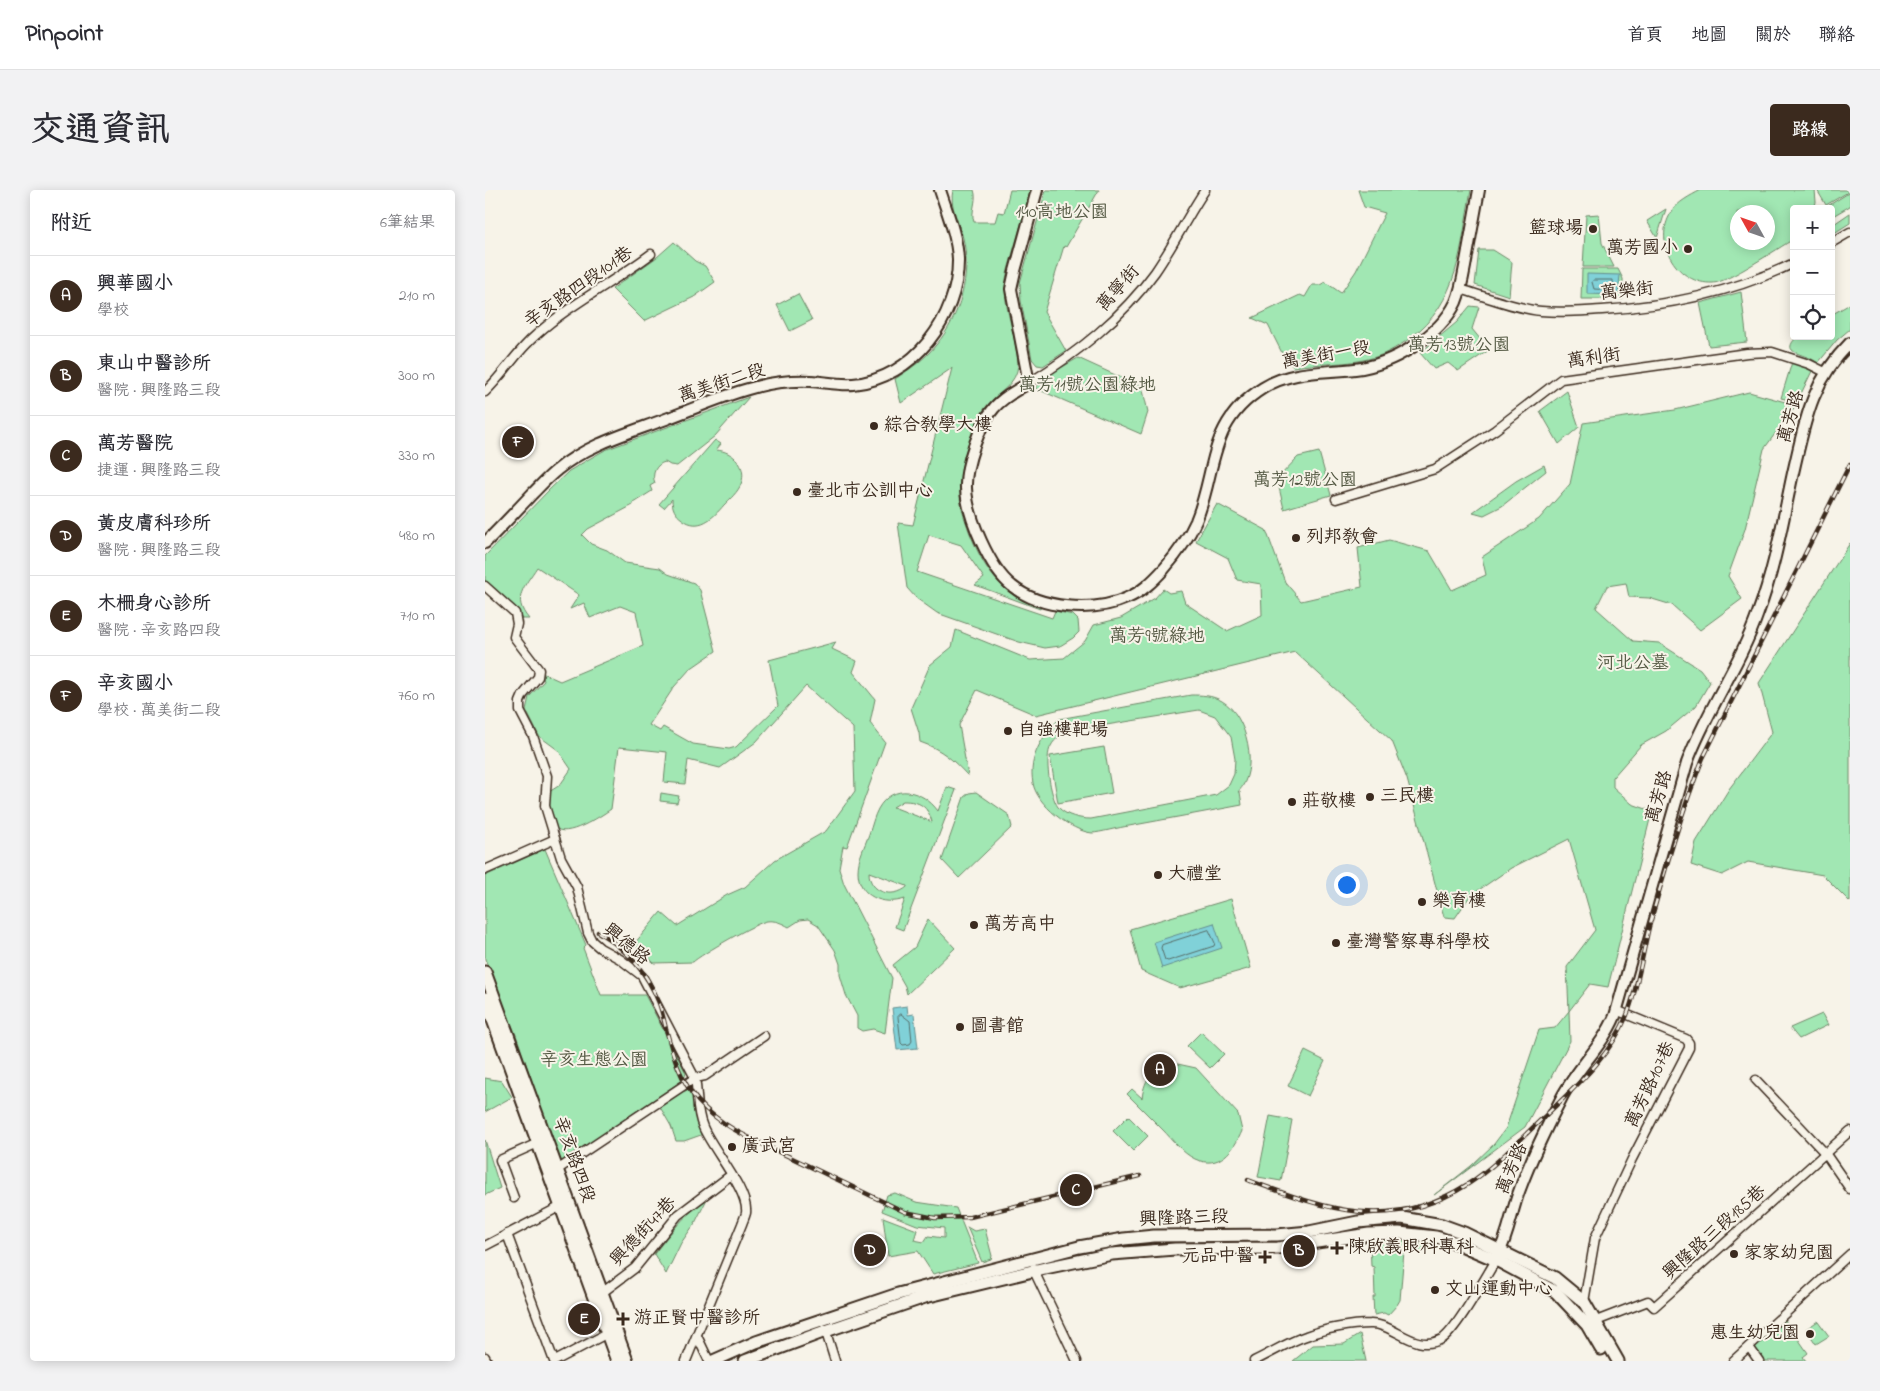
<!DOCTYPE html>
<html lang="zh-TW">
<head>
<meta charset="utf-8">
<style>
	:root { --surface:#fff; --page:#f2f2f3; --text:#2b2b33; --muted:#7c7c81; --line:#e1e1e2; --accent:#3b2a1e }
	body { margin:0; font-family:"Indie Flower","LXGW WenKai TC",sans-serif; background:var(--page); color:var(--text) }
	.controls { position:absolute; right:15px; top:15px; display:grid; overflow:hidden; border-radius:5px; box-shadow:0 2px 12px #0003 }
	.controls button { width:45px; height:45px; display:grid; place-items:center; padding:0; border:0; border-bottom:1px solid var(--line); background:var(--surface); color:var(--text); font:25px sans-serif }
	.compass { position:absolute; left:1245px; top:15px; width:45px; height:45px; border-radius:50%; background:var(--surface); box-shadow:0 2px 12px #0003; rotate:310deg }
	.you { position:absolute; left:861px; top:694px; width:18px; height:18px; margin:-12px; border:4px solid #fff; border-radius:50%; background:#1a73e8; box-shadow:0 0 0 8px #1a73e833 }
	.badge { display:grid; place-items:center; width:32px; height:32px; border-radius:50%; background:var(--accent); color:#fff; font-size:16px; font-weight:700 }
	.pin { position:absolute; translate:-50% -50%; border:2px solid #fff; box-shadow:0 1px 5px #0006 }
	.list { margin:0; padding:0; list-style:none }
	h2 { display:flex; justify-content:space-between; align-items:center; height:65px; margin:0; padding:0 20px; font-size:21px }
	h2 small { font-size:16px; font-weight:400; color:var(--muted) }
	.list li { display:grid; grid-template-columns:32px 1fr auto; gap:15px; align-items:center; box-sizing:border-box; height:80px; padding:0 20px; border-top:1px solid var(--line) }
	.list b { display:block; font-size:19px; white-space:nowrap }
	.list p { margin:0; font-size:16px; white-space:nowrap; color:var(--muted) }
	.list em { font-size:16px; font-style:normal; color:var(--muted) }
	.icon { flex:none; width:28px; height:28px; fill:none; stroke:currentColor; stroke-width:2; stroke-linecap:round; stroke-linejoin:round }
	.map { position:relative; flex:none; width:1365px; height:1171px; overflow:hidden; border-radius:5px }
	header { display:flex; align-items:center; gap:30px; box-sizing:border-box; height:70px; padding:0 25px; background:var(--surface); border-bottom:1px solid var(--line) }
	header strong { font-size:24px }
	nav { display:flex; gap:28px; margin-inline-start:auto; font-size:18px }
	.intro { display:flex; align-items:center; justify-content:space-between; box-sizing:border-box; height:120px; padding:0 30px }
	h1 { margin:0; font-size:35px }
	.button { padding:12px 22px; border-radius:5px; background:var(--accent); color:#fff; font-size:18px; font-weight:700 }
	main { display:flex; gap:30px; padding:0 30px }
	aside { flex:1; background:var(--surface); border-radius:5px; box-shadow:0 2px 12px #0003 }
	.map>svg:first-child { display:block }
	.green { fill:#a1e7b3; stroke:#6e8868; fill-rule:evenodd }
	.water { fill:#80d1d8; stroke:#648e8e }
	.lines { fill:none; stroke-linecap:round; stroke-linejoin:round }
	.shore { stroke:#576d68; stroke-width:1 }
	.minor-casing { stroke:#3b2a1e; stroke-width:11 }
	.tertiary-casing { stroke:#3b2a1e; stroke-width:14 }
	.secondary-casing { stroke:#3b2a1e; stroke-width:15 }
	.minor { stroke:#f7f3e8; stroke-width:8 }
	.tertiary { stroke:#f7f3e8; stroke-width:10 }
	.secondary { stroke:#f7f3e8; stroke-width:11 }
	.rail-casing { stroke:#3b2a1e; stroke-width:4.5 }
	.rail { stroke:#f7f3e8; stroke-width:2.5; stroke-dasharray:8; stroke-linecap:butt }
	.poi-dot { fill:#3b2a1e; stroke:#f7f3e8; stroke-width:2 }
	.labels { text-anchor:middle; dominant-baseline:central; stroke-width:4; stroke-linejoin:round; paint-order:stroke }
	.park-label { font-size:18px; fill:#545943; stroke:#f7f3e8 }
	.poi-label { font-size:18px; fill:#3b2a1e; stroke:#f7f3e8; text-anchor:start }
	.street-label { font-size:18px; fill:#3b2a1e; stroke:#f7f3e8 }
</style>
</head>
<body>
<header>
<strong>Pinpoint</strong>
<nav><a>首頁</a><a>地圖</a><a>關於</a><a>聯絡</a></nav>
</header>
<div class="intro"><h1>交通資訊</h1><a class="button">路線</a></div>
<main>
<aside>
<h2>附近<small>6筆結果</small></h2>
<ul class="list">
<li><span class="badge">A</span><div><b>興華國小</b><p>學校</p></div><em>210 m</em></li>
<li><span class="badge">B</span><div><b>東山中醫診所</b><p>醫院 · 興隆路三段</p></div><em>300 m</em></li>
<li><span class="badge">C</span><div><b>萬芳醫院</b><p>捷運 · 興隆路三段</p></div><em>330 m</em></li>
<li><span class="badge">D</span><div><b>黃皮膚科珍所</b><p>醫院 · 興隆路三段</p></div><em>480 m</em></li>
<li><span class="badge">E</span><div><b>木柵身心診所</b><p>醫院 · 辛亥路四段</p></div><em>710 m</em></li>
<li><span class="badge">F</span><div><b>辛亥國小</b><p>學校 · 萬美街二段</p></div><em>760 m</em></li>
</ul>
</aside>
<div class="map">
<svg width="1365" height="1171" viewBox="0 0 1365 1171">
	<rect width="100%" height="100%" fill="#f7f3e8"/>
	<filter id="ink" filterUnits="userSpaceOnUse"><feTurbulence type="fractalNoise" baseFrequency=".02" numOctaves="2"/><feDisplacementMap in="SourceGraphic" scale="10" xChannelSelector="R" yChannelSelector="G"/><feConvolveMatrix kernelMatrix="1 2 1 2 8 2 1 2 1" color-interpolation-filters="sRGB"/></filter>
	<g filter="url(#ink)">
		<g class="green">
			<path d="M468 0H489C493 11 485 21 489 32H510L513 22 519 23 525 0H546C540 21 534 41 528 62 525 74 520 87 520 99 520 122 536 162 532 181 527 199 505 207 496 224 484 248 474 278 475 304 475 317 480 329 484 341 499 379 515 405 556 417L555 419 490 395 499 388 476 355 444 345 432 382 567 428 570 421 588 425 593 430 594 442 588 448 575 456 560 458 534 452 452 423 431 408 422 398 413 333 428 335 467 178 416 213 410 189C425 179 440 169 451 155 475 127 487 84 478 48 474 32 464 16 468 0Z"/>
			<path d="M561 0H614L581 57 579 56 559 122 581 161 558 176 552 175 547 169 536 111 535 93Z"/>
			<path d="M873 0H986C975 57 975 112 924 149 911 158 898 166 883 169 859 175 833 173 808 177L797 163 783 135 767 128 815 105 820 107 827 95H835L840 92 856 103 871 81 900 23 879 17Z"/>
			<path d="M1216 0H1330L1331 12 1329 19H1309V49C1293 58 1242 93 1228 93 1193 95 1167 53 1186 23 1192 12 1205 6 1216 0ZM1252 22H1282V52H1252Z"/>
			<path d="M1332 0H1363V2L1341 15Z"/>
			<path d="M1365 2V16L1346 27V19H1338Z"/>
			<path d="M1181 19 1172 48 1162 31Z"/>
			<path d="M1365 23V33L1346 45V36Z"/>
			<path d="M1114 24 1117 53 1129 77H1098L1101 25Z"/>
			<path d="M189 52 210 71 220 76 230 92 209 107 159 131 127 99 172 67Z"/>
			<path d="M994 60H1008L1027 72 1024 106 990 95Z"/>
			<path d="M1097 79H1133L1138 89V109H1096Z"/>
			<path d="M1256 102 1262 152 1224 156 1215 113Z"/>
			<path d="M313 104 327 130 305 141 292 115Z"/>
			<path d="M1365 114V139L1352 150 1333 173C1330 171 1326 168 1322 167 1309 162 1298 160 1313 146H1346V125Z"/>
			<path d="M985 116 994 117 987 139 1004 160 973 181 963 173 949 179 935 163 972 132Z"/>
			<path d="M593 168 639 189 657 196 663 222 656 244 550 198 567 183Z"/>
			<path d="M1307 172 1328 179 1312 212 1296 208Z"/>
			<path d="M1082 201 1094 237 1074 254 1055 221Z"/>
			<path d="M1264 202 1311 215 1279 259 1260 339 1243 386 1257 409 1215 440 1187 415 1164 408 1144 407 1141 393 1122 396 1111 418 1148 451 1174 453 1215 479 1225 492 1211 516 1181 541 1156 555 1128 587V597L1147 614 1167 621 1123 797 1105 794 1084 821 1085 851 1040 937 949 1005 986 976 1009 954 1021 938 1054 840 1070 838 1084 821 1082 777 1110 740 1084 649 1026 678 985 706 970 728 959 727 922 589 907 551 810 462 551 525 492 500 474 535 483 586C467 569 458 560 435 552L434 543 426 518 445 475 467 457 471 440 545 470 579 468 600 451 609 435 636 428 670 408 678 399 684 403 696 401 700 413 742 441 777 425 776 394 752 390 743 368 711 351 732 314 781 340 800 392 816 411 877 397 873 358 904 350 944 361 967 400 1001 385 997 367 1054 329 1085 294 1098 233 1190 220Z"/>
			<path d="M264 207 230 246 192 276 185 275 180 272C171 274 166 284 170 293L165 296 167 301 148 313V315L103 339 97 345 106 354 122 360 140 373 175 378 183 384 209 393 215 400 231 461 205 479 189 497 164 535 175 541 178 537 208 554 244 559 251 557 293 516 284 470 351 452 347 459 372 471 368 482 390 509 385 533 400 552 362 657 358 656 354 678 359 694 407 788 400 843 388 839 377 841 372 838V826L361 805 355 785V774L350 760 333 735 323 729 315 730 304 737C297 733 290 730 282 731 272 732 215 765 208 772L169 773 149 754 176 722 192 736 242 705 260 697 290 670 341 641 370 601 368 538 321 496 271 552 235 578 203 570 200 594 179 592 182 562 134 557 126 619C116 626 80 650 70 637 63 628 65 613 64 602L75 595 86 579 73 560 54 546 41 520 44 507 59 491 57 483 75 491 158 456 151 422 135 416 105 428 99 413 85 419 94 405 52 377C40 396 26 408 44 429H37L20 408 0 391V366L65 299 84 281 104 269 120 260Z"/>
			<path d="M230 250 236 254 231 260C248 261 263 276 256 294 253 302 245 309 239 315 228 328 214 342 197 329 190 324 187 318 187 309L179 318 174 314Z"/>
			<path d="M834 262 846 305 799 319 792 289 813 267Z"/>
			<path d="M1059 275 1061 281 1017 316 999 325 988 322 1031 291Z"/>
			<path d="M1365 353V712L1338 685 1263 672 1237 685 1206 675 1211 652 1244 599 1287 542 1274 493Z"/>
			<path d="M706 505C716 505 727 505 737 511 762 525 775 580 753 602H755L757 615C720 622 682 629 644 636 635 637 614 643 607 643 586 641 551 614 548 593 543 568 557 546 574 529ZM714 520 730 526 746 547 750 569 749 584 744 595 731 605 606 629C595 629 581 626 573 617 565 606 559 567 566 556 570 548 577 545 584 541Z"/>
			<path d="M619 557 627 603 573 613 565 566Z"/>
			<path d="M462 597 471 600 418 740 410 737 420 709C399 716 373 707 373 681 373 668 380 656 384 644 387 636 389 626 393 619 408 592 438 600 453 621ZM418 611C434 611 443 616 447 632L408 617ZM384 682 422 696V697C408 709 384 703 384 682Z"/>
			<path d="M491 602 524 625 527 637 474 688 457 670 479 607 484 603Z"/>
			<path d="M176 603 194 606 192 613 175 611Z"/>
			<path d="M60 659 101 755 98 758 116 805H160L201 883 199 889 77 972 74 970 31 845 0 769V686Z"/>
			<path d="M746 709 766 778 695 798 656 781 645 739Z"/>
			<path d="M443 729 470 758 422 804 420 796 408 775 430 757Z"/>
			<path d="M1337 824 1343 835 1314 849 1305 838Z"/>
			<path d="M716 842 739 864 725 878 702 856Z"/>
			<path d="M820 861 840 871 823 906 803 896Z"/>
			<path d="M688 873 711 878 753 924 757 941C749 960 734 980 710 969 697 963 687 949 678 940 666 928 654 916 642 904L647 899 657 908C660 886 668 880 688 873Z"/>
			<path d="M0 888 17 891 27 907 0 922Z"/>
			<path d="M203 900 209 909 208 919 216 945 199 951H191L186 936 175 917 197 902Z"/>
			<path d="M643 926 663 946 648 961 628 941Z"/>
			<path d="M785 926 807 930 796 991 773 987Z"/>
			<path d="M0 950 15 998 0 1005Z"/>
			<path d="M410 1003 431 1012 471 1018 493 1073 448 1084 433 1061 403 1066 398 1027 432 1040 429 1050 439 1052 443 1046 459 1048V1038L432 1035 397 1021 402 1005Z"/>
			<path d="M222 1009 210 1033 196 1053 181 1084 169 1064C185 1043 200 1024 222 1009Z"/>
			<path d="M482 1037 489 1041 500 1039 507 1066 506 1069 497 1072Z"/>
			<path d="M916 1048 921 1053 946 1056 942 1062 919 1061 915 1110 912 1115 903 1125 899 1123 889 1125 888 1107H890L889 1077 886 1076 885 1050Z"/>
			<path d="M1300 1130 1323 1163 1318 1167 1321 1171H1278L1269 1158Z"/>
			<path d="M1333 1131 1344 1146 1331 1154 1321 1139Z"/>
			<path d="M875 1144 881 1171H808L828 1155 859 1154Z"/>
		</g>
		<g class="water">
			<path d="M1102 84 1135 85 1133 105 1102 104Z"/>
			<path d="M729 733 737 758 677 778 669 752Z"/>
			<path d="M422 816 423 825 429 824 433 858 412 860 407 818Z"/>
		</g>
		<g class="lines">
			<g class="shore">
				<path d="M1109 90H1128V98L1126 100 1109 99 1107 92Z"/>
				<path d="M724 740 730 753 729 756 683 771 680 770 676 758 677 755Z"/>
				<path d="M416 824 425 831 427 851 425 854 418 855 416 853 413 827Z"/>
			</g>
			<g class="minor-casing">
				<g id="minor">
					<path d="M1346 53 1365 42"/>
					<path d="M975 99C1002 107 1029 118 1056 121 1077 123 1097 121 1117 120 1184 116 1249 102 1309 73"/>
					<path d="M544 193C592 163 636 129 670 82 688 56 702 27 720 0"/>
					<path d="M0 202C19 184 31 162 51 145 85 114 129 92 166 64"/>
					<path d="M851 309 950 279 1010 240 1076 189 1262 163 1287 162 1324 174 1340 182"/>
					<path d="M0 396 30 423 32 434 29 447 54 480 53 487 38 505 35 512V521L48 546 62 586 60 616 76 668 92 697 103 743 107 751 115 758 135 769 157 786 210 888C213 904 211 922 218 937 227 959 264 1001 261 1023 260 1027 258 1031 257 1034L201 1171"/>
					<path d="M0 680 70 649"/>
					<path d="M1271 890 1340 963 1365 999"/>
					<path d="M72 980 210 888 220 886 279 846"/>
					<path d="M29 1008 15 970 53 953"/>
					<path d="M22 1044 69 1171"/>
					<path d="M0 1056 80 1014"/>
					<path d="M549 1078V1081L592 1171"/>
					<path d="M118 1102 150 1078 193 1025 246 985"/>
					<path d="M1099 1112 1110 1048 1147 969 1204 858V853L1201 849 1131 820"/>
					<path d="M1106 1133 1163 1111 1169 1117 1365 941"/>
					<path d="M340 1139 350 1171"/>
					<path d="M212 1146 224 1171"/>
					<path d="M1264 1157 1274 1171"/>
					<path d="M0 1167 2 1171"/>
					<path d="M70 1171 121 1144"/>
					<path d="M769 1171C786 1163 803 1152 821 1146 839 1139 866 1134 885 1134 910 1133 929 1164 957 1149 971 1141 1001 1086 1011 1070"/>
					<path d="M1248 1171 1365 1064"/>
				</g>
			</g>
			<g class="tertiary-casing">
				<g id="tertiary">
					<path d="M552 0 530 81 526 99 544 193C532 200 518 207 509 218 494 235 480 276 481 298 482 326 505 379 527 396 555 419 609 423 642 408 657 402 668 391 679 379 692 364 703 349 711 331 732 280 722 233 778 198 806 180 838 183 870 179 906 175 955 146 971 112 977 98 979 81 982 66 986 44 990 22 994 0"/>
					<path d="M0 353C16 337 32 320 47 304 55 296 63 287 72 280 103 254 144 243 181 229 208 219 235 207 263 199 283 193 305 190 326 191 340 192 354 195 368 194 428 189 474 127 473 69 472 46 462 22 455 0"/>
					<path d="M1012 1067C1024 1045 1026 1022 1035 999 1046 969 1061 938 1076 909 1091 879 1117 857 1130 826L1202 573C1221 521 1255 475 1273 423 1290 378 1298 329 1308 283 1320 231 1326 192 1365 153"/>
				</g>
			</g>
			<g class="secondary-casing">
				<g id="secondary">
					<path d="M0 782 142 1171"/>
					<path d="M0 808 132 1171"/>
					<path d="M228 1171 271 1152 413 1104 594 1057 639 1049 669 1046 792 1045 824 1042 873 1032 917 1028 957 1035 979 1043 1070 1088 1099 1112 1133 1171"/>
					<path d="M260 1171 335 1143 440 1107 560 1078 627 1064 690 1059 793 1058 884 1044 914 1043 951 1047 969 1052 1011 1070 1071 1102 1102 1135 1116 1159"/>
				</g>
			</g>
			<use href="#minor" class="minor"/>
			<use href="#tertiary" class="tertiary"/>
			<use href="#secondary" class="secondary"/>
			<g class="rail-casing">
				<g id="rail">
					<path d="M113 742C142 759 162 782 174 813 177 821 179 830 181 839 188 865 195 890 213 911 238 939 274 952 307 968 345 986 382 1004 420 1022L450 1028 485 1027 655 986"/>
					<path d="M763 990C841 1019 905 1044 983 994 1011 976 1035 949 1059 927 1091 896 1125 867 1142 825 1153 797 1157 766 1164 737 1180 680 1196 623 1218 568L1365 274"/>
				</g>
			</g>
			<use href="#rail" class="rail"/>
		</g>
	</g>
	<g class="poi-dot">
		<circle cx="1108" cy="39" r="5"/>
		<circle cx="1203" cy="59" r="5"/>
		<circle cx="389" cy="236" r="5"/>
		<circle cx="312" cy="302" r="5"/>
		<circle cx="811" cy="348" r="5"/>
		<circle cx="523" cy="541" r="5"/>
		<circle cx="885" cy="607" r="5"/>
		<circle cx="807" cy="612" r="5"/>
		<circle cx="673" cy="685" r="5"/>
		<circle cx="937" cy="712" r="5"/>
		<circle cx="489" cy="735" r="5"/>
		<circle cx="851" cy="753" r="5"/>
		<circle cx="475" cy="837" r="5"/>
		<circle cx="247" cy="957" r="5"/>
		<path d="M849.5 1050.5h5v5h5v5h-5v5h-5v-5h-5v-5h5z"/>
		<circle cx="1249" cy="1064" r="5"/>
		<path d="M777.5 1059.5h5v5h5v5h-5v5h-5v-5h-5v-5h5z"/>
		<circle cx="950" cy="1100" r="5"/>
		<path d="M135.5 1121.5h5v5h5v5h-5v5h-5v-5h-5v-5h5z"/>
		<circle cx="1325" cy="1144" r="5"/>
	</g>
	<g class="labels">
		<g class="park-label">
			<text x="577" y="23">140高地公園</text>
			<text x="974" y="156">萬芳13號公園</text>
			<text x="602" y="196">萬芳11號公園綠地</text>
			<text x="820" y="291">萬芳12號公園</text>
			<text x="672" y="447">萬芳9號綠地</text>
			<text x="1148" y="474">河北公墓</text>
			<text x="109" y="871">辛亥生態公園</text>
		</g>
		<g class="poi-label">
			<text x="1098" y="39" text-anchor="end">籃球場</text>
			<text x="1193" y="59" text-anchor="end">萬芳國小</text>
			<text x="399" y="236">綜合教學大樓</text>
			<text x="322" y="302">臺北市公訓中心</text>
			<text x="821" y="348">列邦教會</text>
			<text x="533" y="541">自強樓靶場</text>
			<text x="895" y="607">三民樓</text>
			<text x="817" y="612">莊敬樓</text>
			<text x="683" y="685">大禮堂</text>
			<text x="947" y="712">樂育樓</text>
			<text x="499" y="735">萬芳高中</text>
			<text x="861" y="753">臺灣警察專科學校</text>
			<text x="485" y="837">圖書館</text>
			<text x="257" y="957">廣武宮</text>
			<text x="863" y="1058">陳啟義眼科專科</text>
			<text x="1259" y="1064">家家幼兒園</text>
			<text x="769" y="1067" text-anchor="end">元品中醫</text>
			<text x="960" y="1100">文山運動中心</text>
			<text x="149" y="1129">游正賢中醫診所</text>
			<text x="1315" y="1144" text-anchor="end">惠生幼兒園</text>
		</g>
		<g class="street-label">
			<text transform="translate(94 98) rotate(-35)">辛亥路四段101巷</text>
			<text transform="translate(634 99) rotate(-49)">萬寧街</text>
			<text transform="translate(1142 102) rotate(-6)">萬樂街</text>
			<text transform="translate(841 166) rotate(-10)">萬美街一段</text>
			<text transform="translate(1109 169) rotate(-8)">萬利街</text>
			<text transform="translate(237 194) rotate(-18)">萬美街二段</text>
			<text transform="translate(1307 227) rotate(-74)">萬芳路</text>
			<text transform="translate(1175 607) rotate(-74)">萬芳路</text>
			<text transform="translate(141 755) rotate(39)">興德路</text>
			<text transform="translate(1166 895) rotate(-65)">萬芳路107巷</text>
			<text transform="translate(88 970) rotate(70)">辛亥路四段</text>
			<text transform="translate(1028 979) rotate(-68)">萬芳路</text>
			<text transform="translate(699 1029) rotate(-2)">興隆路三段</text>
			<text transform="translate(159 1042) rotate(-47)">興德街47巷</text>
			<text transform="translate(1230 1043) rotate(-42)">興隆路三段185巷</text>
		</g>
	</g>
</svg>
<div class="controls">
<button>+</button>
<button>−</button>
<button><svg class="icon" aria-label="locate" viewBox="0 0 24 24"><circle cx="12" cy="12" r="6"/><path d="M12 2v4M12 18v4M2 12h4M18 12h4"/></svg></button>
</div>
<svg class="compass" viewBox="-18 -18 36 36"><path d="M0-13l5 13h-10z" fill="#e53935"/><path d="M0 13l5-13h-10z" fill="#7c7c81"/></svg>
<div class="you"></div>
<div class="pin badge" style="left:675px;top:880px">A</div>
<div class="pin badge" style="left:814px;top:1061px">B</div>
<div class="pin badge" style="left:591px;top:1000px">C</div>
<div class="pin badge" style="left:385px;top:1060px">D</div>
<div class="pin badge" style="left:99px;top:1129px">E</div>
<div class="pin badge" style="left:33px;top:252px">F</div>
</div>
</main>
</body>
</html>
